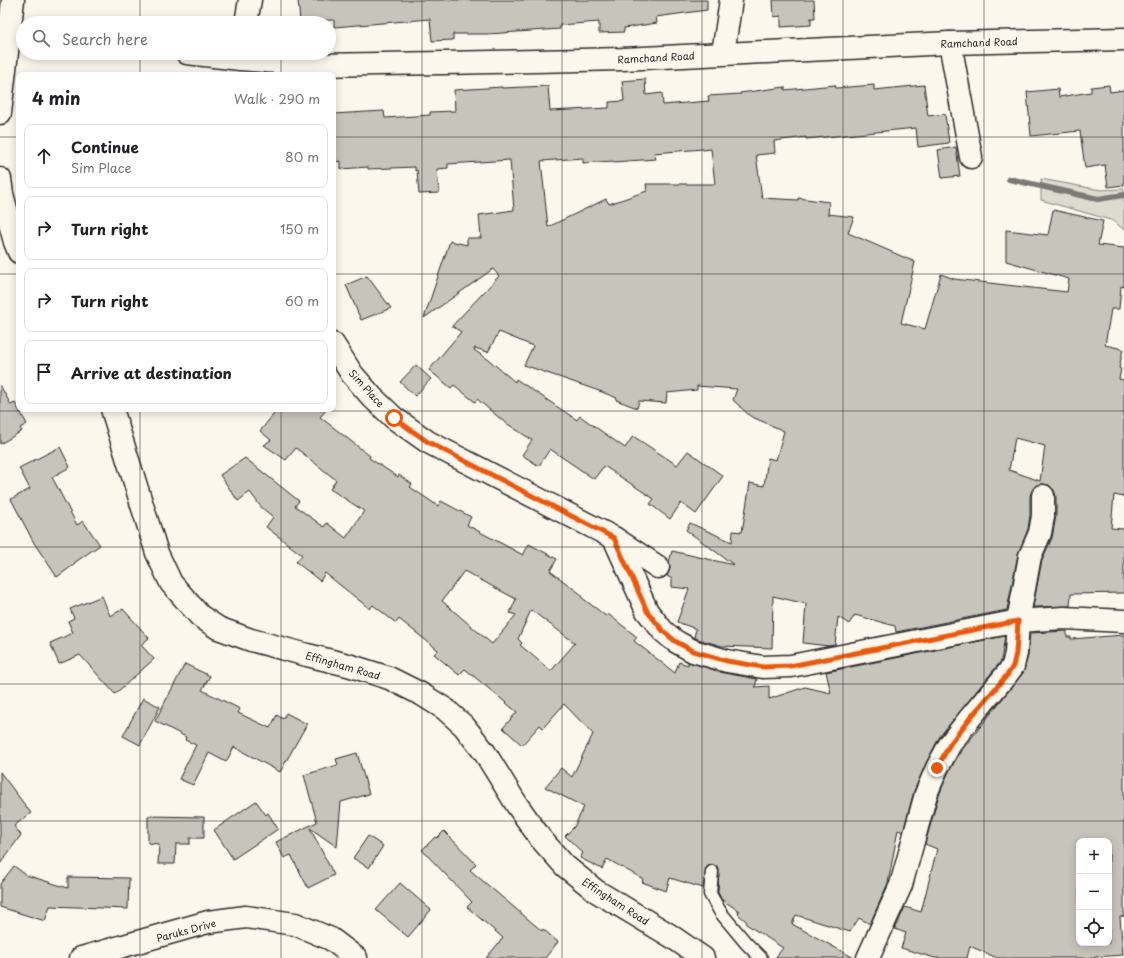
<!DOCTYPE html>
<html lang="en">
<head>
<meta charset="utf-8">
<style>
	:root { --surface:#fff; --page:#f2f2f2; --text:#202124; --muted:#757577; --line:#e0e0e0 }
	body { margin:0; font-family:"Playpen Sans",sans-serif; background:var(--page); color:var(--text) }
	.controls { position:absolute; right:12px; bottom:12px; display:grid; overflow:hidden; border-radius:8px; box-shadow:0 2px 10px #0003 }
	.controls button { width:36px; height:36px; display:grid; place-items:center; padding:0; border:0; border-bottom:1px solid var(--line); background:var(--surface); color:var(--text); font:20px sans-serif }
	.stop { position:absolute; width:12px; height:12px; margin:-9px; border:3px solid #ea580c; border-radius:50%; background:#fff }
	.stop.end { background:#ea580c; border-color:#fff; box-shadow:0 1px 4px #0008 }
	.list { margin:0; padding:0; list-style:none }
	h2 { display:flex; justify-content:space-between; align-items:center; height:52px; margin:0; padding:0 16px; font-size:17px }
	h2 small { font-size:13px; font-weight:400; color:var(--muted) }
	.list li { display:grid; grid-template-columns:26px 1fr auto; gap:12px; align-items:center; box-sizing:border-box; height:64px; margin:0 8px 8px; padding:0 8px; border:1px solid var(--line); border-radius:8px }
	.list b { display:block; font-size:15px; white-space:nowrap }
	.list p { margin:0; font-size:13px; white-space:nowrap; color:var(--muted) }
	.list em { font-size:13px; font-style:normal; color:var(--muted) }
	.icon { flex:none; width:22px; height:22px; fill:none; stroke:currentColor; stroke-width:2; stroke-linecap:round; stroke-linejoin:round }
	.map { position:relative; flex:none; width:1124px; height:958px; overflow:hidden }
	.search { position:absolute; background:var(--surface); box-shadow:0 2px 10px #0003; left:16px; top:16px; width:320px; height:44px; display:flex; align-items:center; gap:10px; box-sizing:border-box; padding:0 14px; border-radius:22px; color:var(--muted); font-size:15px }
	.panel { position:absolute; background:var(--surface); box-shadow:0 2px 10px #0003; left:16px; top:72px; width:320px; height:340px; border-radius:8px }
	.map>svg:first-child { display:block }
	.green { fill:#dddad0; stroke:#84827e }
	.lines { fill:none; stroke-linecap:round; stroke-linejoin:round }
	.stream { stroke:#7b7a75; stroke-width:6 }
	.building { fill:#c7c4bc; stroke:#2b2b2b; fill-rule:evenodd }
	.lane-casing { stroke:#2b2b2b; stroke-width:15 }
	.street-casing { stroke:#2b2b2b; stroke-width:25 }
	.secondary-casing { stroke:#2b2b2b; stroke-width:25 }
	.lane { stroke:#fbf7ec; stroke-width:12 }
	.street { stroke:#fbf7ec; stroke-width:22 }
	.secondary { stroke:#fbf7ec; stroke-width:22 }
	.route { stroke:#ea580c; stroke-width:5 }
	.grid { fill:none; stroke:#2b2b2b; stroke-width:1; stroke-opacity:0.55 }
	.labels { text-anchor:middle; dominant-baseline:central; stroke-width:4; stroke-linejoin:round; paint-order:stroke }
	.street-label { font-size:10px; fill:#2b2b2b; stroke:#fbf7ec }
</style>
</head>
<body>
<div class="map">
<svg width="1124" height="958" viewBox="0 0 1124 958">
	<rect width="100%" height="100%" fill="#fbf7ec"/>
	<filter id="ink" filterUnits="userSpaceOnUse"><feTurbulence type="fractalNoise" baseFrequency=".025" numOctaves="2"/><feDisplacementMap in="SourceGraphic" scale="8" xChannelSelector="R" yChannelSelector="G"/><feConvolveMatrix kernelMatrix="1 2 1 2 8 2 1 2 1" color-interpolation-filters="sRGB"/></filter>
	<g filter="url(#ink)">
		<path class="green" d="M1041 179 1101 190 1124 189V230L1114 221 1041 200Z"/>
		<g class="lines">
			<path class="stream" d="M1009 179 1098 199 1124 195"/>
		</g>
		<g class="building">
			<path d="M298 0H707V10L656 17 657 23 624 28V32L599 33V22L560 25V29L488 34H453V40L432 41 430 19 334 27V20L300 21Z"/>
			<path d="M773 0H814L815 18H811V25L781 27V16L774 17Z"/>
			<path d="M645 79 646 95 662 93 663 105 709 101 708 96 741 94 740 93 785 87V90L835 85 836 88 874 85V90L924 85 928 116 945 114 949 143 918 147 916 128 806 139V137L774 141 775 153 756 155 762 198 798 200V198L829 202 828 214 854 217 848 233 915 262 901 323 925 329 941 274 954 279 1067 292 1069 279 1006 261V230L1048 235 1053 210 1103 221 1098 245 1124 248V287L1121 286 1119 309H1111L1105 345 1123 349 1119 368 1121 369 1119 379 1124 380V497L1114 495 1111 528 1124 529V593L1071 594 1070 606 1033 607 1042 560 1052 538 1056 516V496L1054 490 1049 485 1043 484 1036 485 1032 490 1030 496V515L1028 529 1018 554 1007 610 896 632 895 626 855 615 849 624 838 617 835 645 829 646 803 643 806 604 773 596 772 648 722 646 698 639 694 637 696 629 677 622 689 589 672 587V579L667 576 670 568 669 562 672 551 734 565 686 530 690 523 732 542 733 531 742 532 750 483 764 486 768 458 776 460 784 431 750 416 733 400 737 389 697 386V390L667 393 666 403 639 401 637 408 616 400 617 398 602 392 524 365 533 346 499 332 488 352 475 348 474 350 489 360 515 382 516 379 577 420 580 416 625 448 633 436 677 465 688 451 723 476 696 514 681 503 670 519 650 504 654 499 604 466 594 479 550 449 539 466 522 455 532 440 503 421 477 399 475 402 454 385 451 388 429 370 461 332 452 326 499 276 493 269 424 318 450 241 467 245V238H481L479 215 514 210 510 160 448 164V168L437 169 439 193 419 194 417 170 415 171V167L368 169V167L341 169V161L333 162V114L384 111 385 118 430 115V112L455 111 454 90 502 87V88L548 86 550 111 609 108V102L624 101 622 81ZM703 149V150L711 149 715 184H646L647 191 609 204 606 199 548 227 541 161 583 158V163L613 161V162L656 159 654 153ZM1015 438 1045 446 1040 481 1009 470Z"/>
			<path d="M1109 85 1110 92 1124 90V185L1108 187 1105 165 1085 168 1080 131 1031 136 1027 92 1058 89 1059 97 1091 92V87Z"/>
			<path d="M956 147 960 176 942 178 938 150Z"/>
			<path d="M367 276 391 308 361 320 346 285Z"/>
			<path d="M416 365 431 379 415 396 400 382Z"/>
			<path d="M0 385 11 405 15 403 27 424 20 428 22 431 0 444Z"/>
			<path d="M278 409H327L320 417 370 456 369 458 398 477 399 475 412 484 410 487 438 506 441 501 471 517 467 525 523 555 529 544 557 559 550 571 582 595 581 597 606 616 608 614 637 637 634 641 675 673 679 662 688 665V662L724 673 757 679 755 687 769 686V699L805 687 831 693 826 672 1005 636 1001 661 940 736 926 763 914 791 903 832 898 830 888 883 870 924 859 918 850 932 796 915 792 924 854 958H775L783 948 746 924 747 922 738 914 739 911 721 899 718 892 719 869 717 866 713 865H709L706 868 703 888 670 878 666 891 642 882 643 879 607 859 602 869 580 858 583 853 565 836 574 827 584 807 545 787 561 768 572 777 593 734 564 704 543 728 540 725 522 745 503 728 517 712 465 669 459 675 434 654 438 650 399 619 396 623 373 605 370 609 325 573 320 581 296 562 302 555 266 527 273 517 261 507 250 492 238 501 220 475 245 458 299 501 295 506 324 527 327 523 346 538 364 511 330 489 336 480 296 448 286 460 264 445 271 440 260 431ZM464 571 516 599 510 613 516 615 492 644 442 601ZM531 610 575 643 551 671 520 645 522 643 518 639Z"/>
			<path d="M60 447 70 467 52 477 77 525 83 521 100 545 74 563 75 564 57 577 34 543 11 499 30 489 19 468Z"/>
			<path d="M102 596 110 616 123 609 149 638 141 645 154 659 115 694 80 655 59 664 50 643 73 633 68 621 74 618 70 609Z"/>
			<path d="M1067 631V637H1071V639L1124 635V916L1120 917 1123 955 1095 957V958H997L970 946 967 958H935L901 948 906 933 895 929 905 907 921 912 937 849 925 844 938 798 948 773 961 751 1023 673 1028 656 1030 633ZM1079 841H1109V943H1079Z"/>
			<path d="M185 664 210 676 202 690 240 709 238 713 270 728 277 715 283 719 286 713 307 724 280 772 234 747 226 762 209 753 193 785 179 779 196 745 185 740 186 737 155 721Z"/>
			<path d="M143 698 160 707 140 745 123 736Z"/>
			<path d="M357 753 369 794 341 802 337 847 310 828 334 875 308 888 291 855 284 858 276 842 317 822 304 775 338 765 336 759Z"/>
			<path d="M0 772 31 813 14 826 21 835 0 864Z"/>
			<path d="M256 801 266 815 268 813 278 829 233 859 214 830Z"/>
			<path d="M148 816 204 817V838H190V844H176L175 864H158L159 844 148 843Z"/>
			<path d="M444 831 476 864 470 870 542 931 543 929 558 942 545 958H486L503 938 467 907 472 902 422 850 435 837 437 838Z"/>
			<path d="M368 836 383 846 369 868 353 858Z"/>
			<path d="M14 866 26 875 68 888V877L129 878 128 909 50 906 45 921 0 907V884Z"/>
			<path d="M400 883 431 910 408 937 376 910Z"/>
		</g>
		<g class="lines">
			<g class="lane-casing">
				<path id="lane" d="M712 872 710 894 721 913 746 943 761 958"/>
			</g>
			<g class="street-casing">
				<g id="street">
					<path d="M246 23 250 0"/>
					<path d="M950 43 971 157"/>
					<path d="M187 53 240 59 315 65 444 63 623 59 950 43 1124 39"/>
					<path d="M723 53 731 0"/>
					<path d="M333 344 352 374 372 397 394 418 428 442 614 538 658 567"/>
					<path d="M614 538 647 611 663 631 675 641 693 651 727 661 763 667 791 666 1018 621 1064 618 1124 621"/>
					<path d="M81 958 208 922 246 917 295 924 331 939 356 958"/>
					<path d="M868 958 901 885 926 794 937 768 950 744 970 718 1007 674 1013 666 1016 653 1018 621 1030 556 1040 533 1043 516V496"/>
				</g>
			</g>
			<g class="secondary-casing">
				<g id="secondary">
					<path d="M0 113 13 0"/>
					<path d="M0 179 2 194 15 242 19 252"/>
					<path d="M112 409 157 553 171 583 200 616 218 628 251 640 307 655 348 665 389 678 421 694 445 709 464 726 485 753 517 805 541 839 565 866 596 891 671 936 703 958"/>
				</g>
			</g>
			<use href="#lane" class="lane"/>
			<use href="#street" class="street"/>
			<use href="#secondary" class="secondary"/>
		</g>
	</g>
	<g class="lines" filter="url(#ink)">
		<path class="route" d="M394 418 428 442 614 538 647 611 663 631 675 641 693 651 727 661 763 667 790 666 1018 621 1016 653 1013 666 1008 674 970 718 950 744 937 768"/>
	</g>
	<path class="grid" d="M140 0V23M281 0V23M422 0V958M562 0V958M702 0V958M843 0V958M984 0V958M140 53V75M281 53V75M0 137H19M333 137H1124M0 274H19M333 274H1124M140 409V958M281 409V958M0 411H1124M0 547H1124M0 684H1124M0 821H1124"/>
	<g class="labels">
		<g class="street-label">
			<text transform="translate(979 42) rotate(-2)">Ramchand Road</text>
			<text transform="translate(656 57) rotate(-3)">Ramchand Road</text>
			<text transform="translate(367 388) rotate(48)">Sim Place</text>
			<text transform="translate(343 665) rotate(16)">Effingham Road</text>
			<text transform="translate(616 901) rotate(33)">Effingham Road</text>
			<text transform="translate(186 930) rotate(-15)">Paruks Drive</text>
		</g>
	</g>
</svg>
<div class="controls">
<button>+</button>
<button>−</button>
<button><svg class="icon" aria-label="locate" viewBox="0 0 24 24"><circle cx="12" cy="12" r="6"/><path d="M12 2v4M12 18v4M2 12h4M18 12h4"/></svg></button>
</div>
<div class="stop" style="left:394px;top:418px"></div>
<div class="stop end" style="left:937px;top:768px"></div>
<div class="search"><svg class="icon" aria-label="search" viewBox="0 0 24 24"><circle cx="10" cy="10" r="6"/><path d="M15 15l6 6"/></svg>Search here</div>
<section class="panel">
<h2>4 min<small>Walk · 290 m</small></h2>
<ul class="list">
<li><svg class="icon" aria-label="ahead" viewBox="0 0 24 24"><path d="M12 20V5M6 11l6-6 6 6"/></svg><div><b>Continue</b><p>Sim Place</p></div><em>80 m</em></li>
<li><svg class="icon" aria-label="right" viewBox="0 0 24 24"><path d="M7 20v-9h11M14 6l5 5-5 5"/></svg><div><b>Turn right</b></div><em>150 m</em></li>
<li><svg class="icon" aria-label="right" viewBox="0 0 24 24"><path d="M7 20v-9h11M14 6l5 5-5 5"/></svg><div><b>Turn right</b></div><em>60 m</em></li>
<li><svg class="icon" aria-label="arrive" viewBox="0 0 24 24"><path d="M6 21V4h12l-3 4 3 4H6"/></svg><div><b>Arrive at destination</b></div></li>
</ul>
</section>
</div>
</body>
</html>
